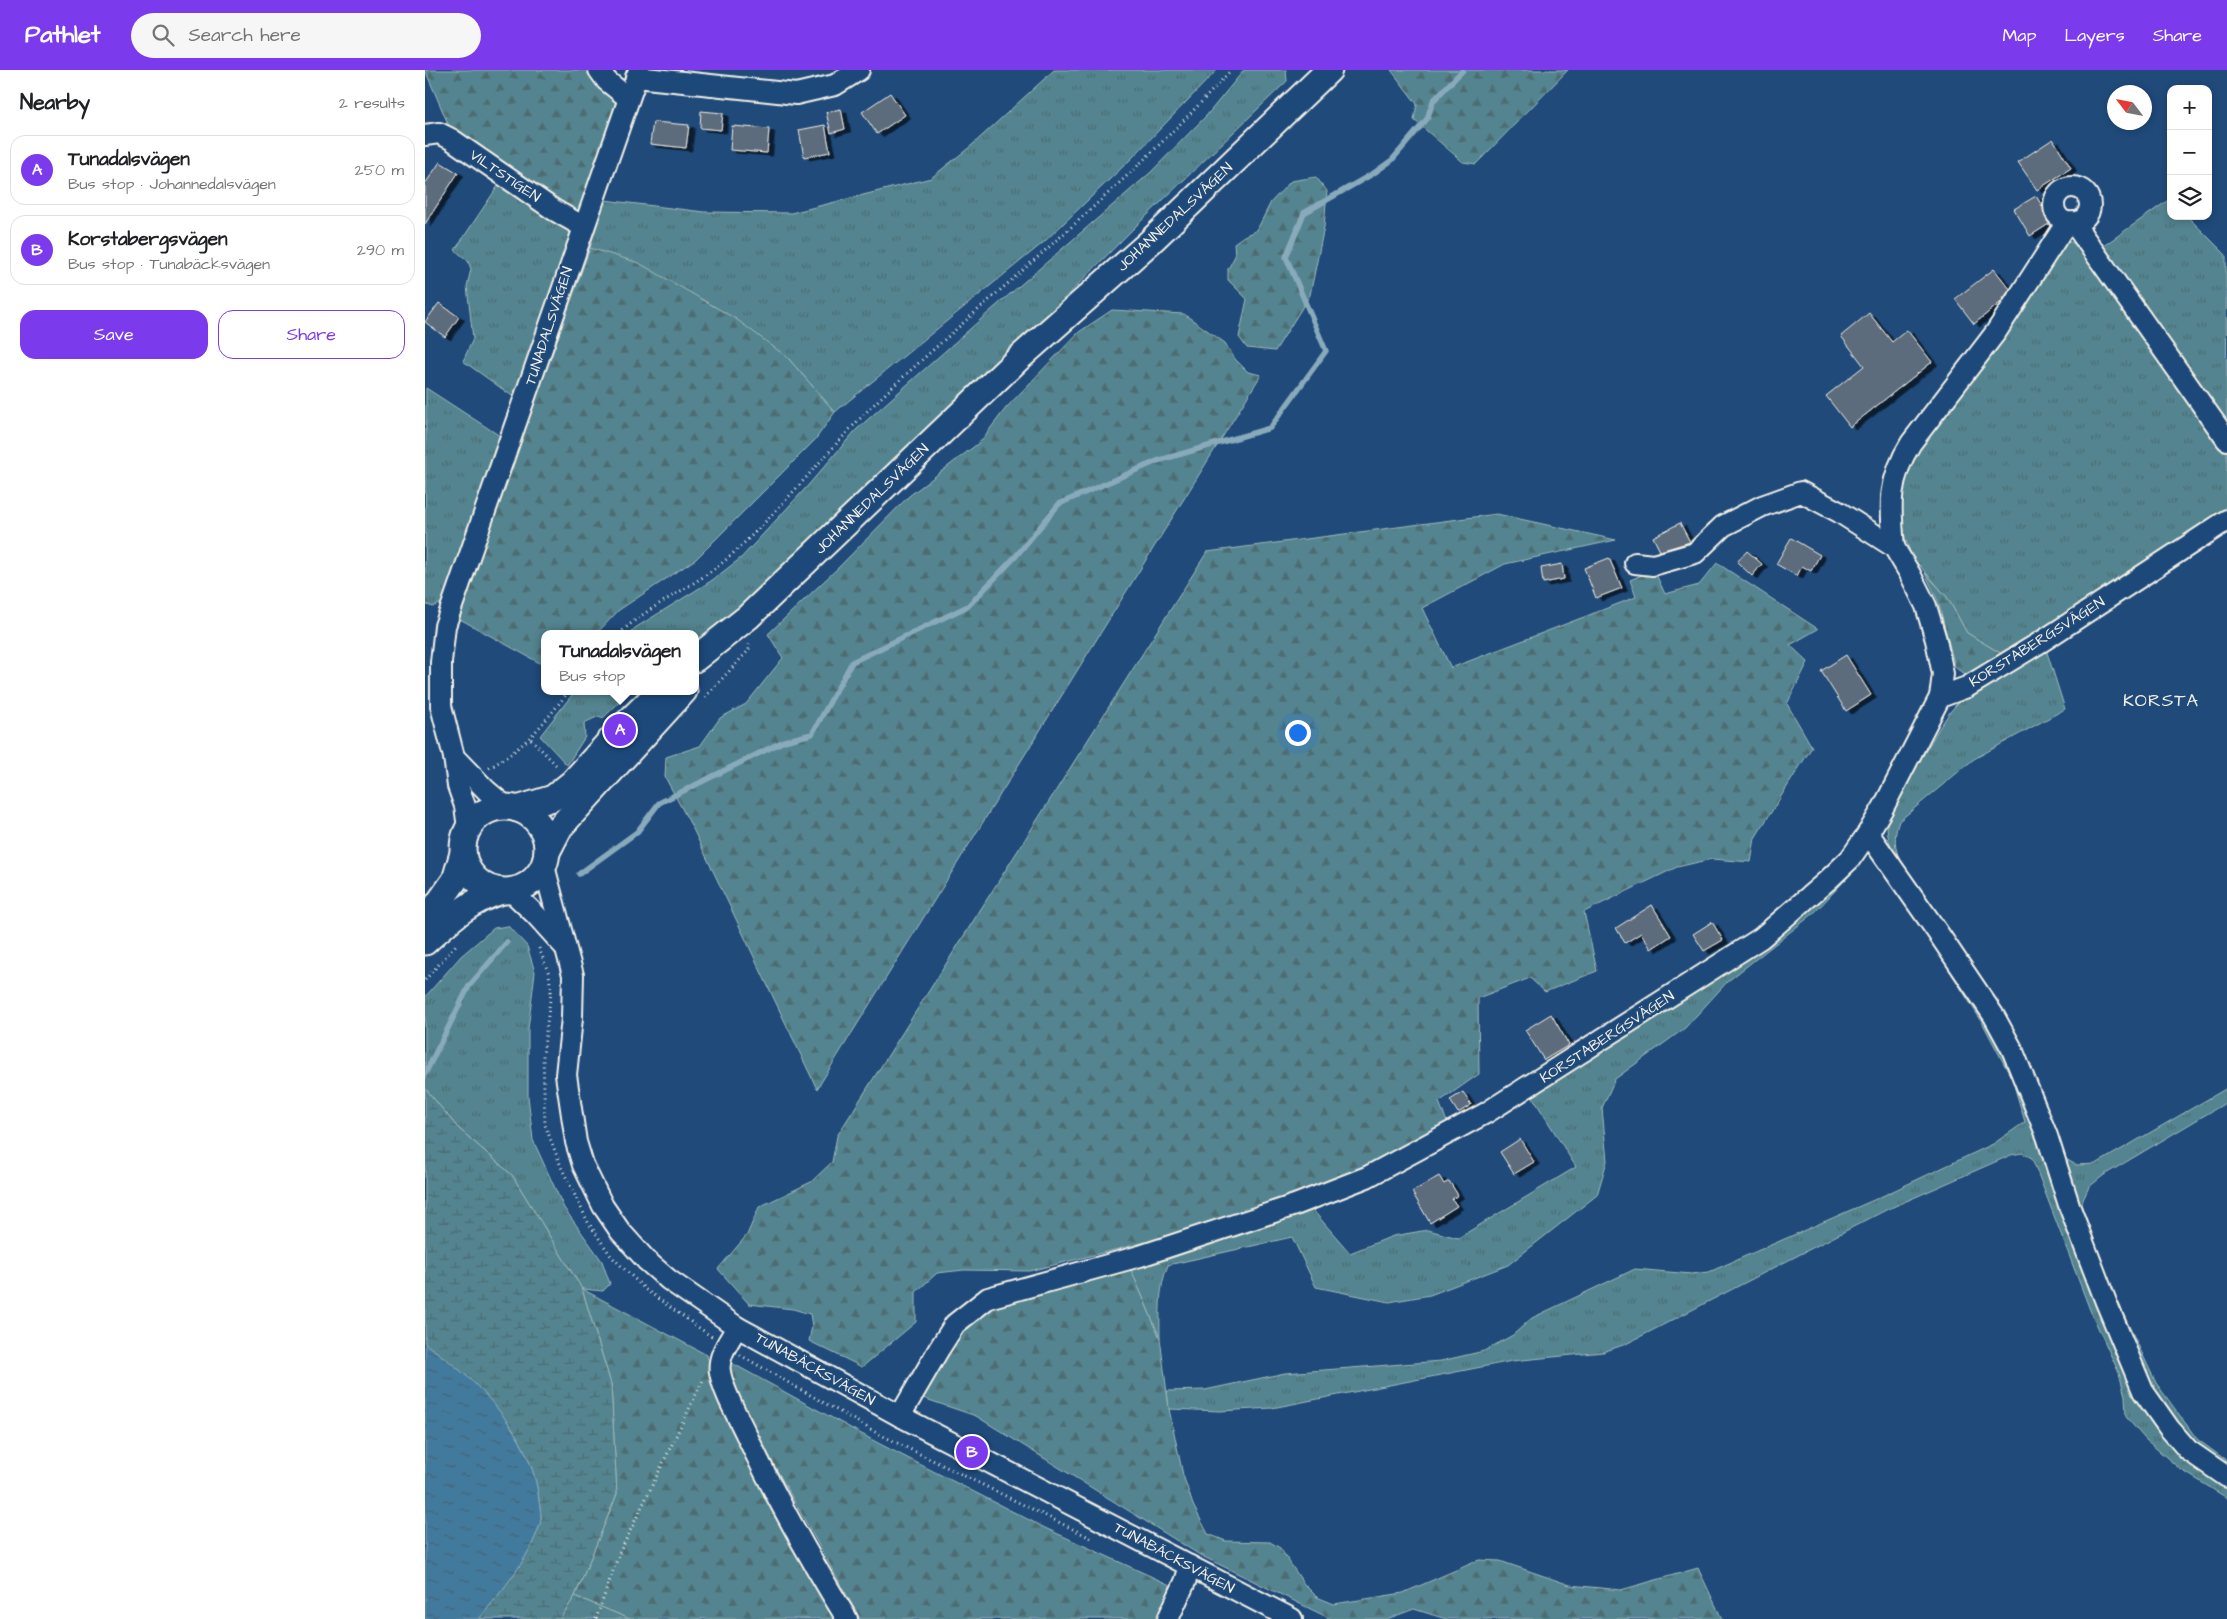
<!DOCTYPE html>
<html lang="en">
<head>
<meta charset="utf-8">
<style>
	:root { --surface:#fff; --page:#f6f6f6; --text:#202124; --muted:#757577; --line:#e0e0e0; --accent:#7c3aed }
	body { margin:0; font-family:"Architects Daughter",sans-serif; background:var(--page); color:var(--text) }
	.controls { position:absolute; right:15px; top:15px; display:grid; overflow:hidden; border-radius:10px; box-shadow:0 2px 8px #0003 }
	.controls button { width:45px; height:45px; display:grid; place-items:center; padding:0; border:0; border-bottom:1px solid var(--line); background:var(--surface); color:var(--text); font:25px sans-serif }
	.compass { position:absolute; left:1682px; top:15px; width:45px; height:45px; border-radius:50%; background:var(--surface); box-shadow:0 2px 8px #0003; rotate:302deg }
	.you { position:absolute; left:872px; top:662px; width:18px; height:18px; margin:-12px; border:4px solid #fff; border-radius:50%; background:#1a73e8; box-shadow:0 0 0 8px #1a73e833 }
	.badge { display:grid; place-items:center; width:32px; height:32px; border-radius:50%; background:var(--accent); color:#fff; font-size:16px; font-weight:700 }
	.pin { position:absolute; translate:-50% -50%; border:2px solid #fff; box-shadow:0 1px 5px #0006 }
	.popup { position:absolute; left:116px; top:560px; width:158px; height:65px; box-sizing:border-box; display:grid; place-content:center; border-radius:10px; background:var(--surface); filter:drop-shadow(0 1px 4px #0005); font-size:16px; white-space:nowrap; color:var(--muted) }
	.popup b { font-size:19px; color:var(--text) }
	.popup::after { content:''; position:absolute; left:50%; top:100%; margin-left:-10px; border:10px solid transparent; border-top-color:var(--surface) }
	.list { margin:0; padding:0; list-style:none }
	h2 { display:flex; justify-content:space-between; align-items:center; height:65px; margin:0; padding:0 20px; font-size:21px }
	h2 small { font-size:16px; font-weight:400; color:var(--muted) }
	.list li { display:grid; grid-template-columns:32px 1fr auto; gap:15px; align-items:center; box-sizing:border-box; height:70px; margin:0 10px 10px; padding:0 10px; border:1px solid var(--line); border-radius:15px }
	.list b { display:block; font-size:19px; white-space:nowrap }
	.list p { margin:0; font-size:16px; white-space:nowrap; color:var(--muted) }
	.list em { font-size:16px; font-style:normal; color:var(--muted) }
	.actions { display:flex; gap:10px; padding:15px 20px }
	.actions a { flex:1; padding:11px 0; border:1px solid var(--accent); border-radius:15px; text-align:center; font-size:18px; color:var(--accent) }
	.actions .main { background:var(--accent); color:#fff }
	.icon { flex:none; width:28px; height:28px; fill:none; stroke:currentColor; stroke-width:2; stroke-linecap:round; stroke-linejoin:round }
	.map { position:relative; flex:none; width:1802px; height:1549px; overflow:hidden }
	header { display:flex; align-items:center; gap:30px; box-sizing:border-box; height:70px; padding:0 25px; background:var(--accent); color:#fff }
	header strong { font-size:24px }
	nav { display:flex; gap:28px; margin-inline-start:auto; font-size:18px }
	.search { width:350px; height:45px; background:var(--page); display:flex; align-items:center; gap:12px; box-sizing:border-box; padding:0 18px; border-radius:28px; color:var(--muted); font-size:19px }
	main { display:flex }
	aside { flex:1; background:var(--surface) }
	.map>svg:first-child { display:block }
	.grass { fill:url(#grass-tufts); stroke:#a3babc }
	.forest { fill:url(#forest-firs); stroke:#a3babc }
	.wetland { fill:url(#wetland-marsh); stroke:#a3babc }
	.water { fill:url(#water-ripples); stroke:#89aabb }
	.lines { fill:none; stroke-linecap:round; stroke-linejoin:round }
	.stream { stroke:#89aabb; stroke-width:5.5 }
	.building { fill:#5c6c7c; stroke:#f4f1e8; filter:url(#shadow) }
	.minor-casing { stroke:#f4f1e8; stroke-width:24 }
	.major-casing { stroke:#f4f1e8; stroke-width:29 }
	.path { stroke:#f4f1e8; stroke-width:3; stroke-dasharray:1 4; stroke-linecap:butt }
	.minor { stroke:#1f4a7a; stroke-width:20 }
	.major { stroke:#1f4a7a; stroke-width:25 }
	.labels { text-anchor:middle; dominant-baseline:central; stroke-width:5; stroke-linejoin:round; paint-order:stroke }
	.street-label { font-size:15px; fill:#f4f1e8; stroke:#1f4a7a }
	.quarter-label { font-size:18px; letter-spacing:1px; fill:#f4f1e8; stroke:#1f4a7a }
</style>
</head>
<body>
<header>
<strong>Pathlet</strong>
<div class="search"><svg class="icon" aria-label="search" viewBox="0 0 24 24"><circle cx="10" cy="10" r="6"/><path d="M15 15l6 6"/></svg>Search here</div>
<nav><a>Map</a><a>Layers</a><a>Share</a></nav>
</header>
<main>
<aside>
<h2>Nearby<small>2 results</small></h2>
<ul class="list">
<li><span class="badge">A</span><div><b>Tunadalsvägen</b><p>Bus stop · Johannedalsvägen</p></div><em>250 m</em></li>
<li><span class="badge">B</span><div><b>Korstabergsvägen</b><p>Bus stop · Tunabäcksvägen</p></div><em>290 m</em></li>
</ul>
<div class="actions"><a class="main">Save</a><a>Share</a></div>
</aside>
<div class="map">
<svg width="1802" height="1549" viewBox="0 0 1802 1549">
	<defs>
		<pattern id="grass-tufts" width="24" height="20" patternUnits="userSpaceOnUse" patternTransform="scale(1.25)"><rect width="24" height="20" fill="#52848f"/><path d="M3 7l-1-3M5 7V3M7 7l1-3M15 17l-1-3M17 17v-4M19 17l1-3" fill="none" stroke="#4e6c72"/></pattern>
		<pattern id="forest-firs" width="22" height="20" patternUnits="userSpaceOnUse" patternTransform="scale(1.25)"><rect width="22" height="20" fill="#52848f"/><path d="M5 1l3.5 6h-7zM16 11l3.5 6h-7z" fill="#4e6c72"/></pattern>
		<pattern id="wetland-marsh" width="20" height="14" patternUnits="userSpaceOnUse" patternTransform="scale(1.25)"><rect width="20" height="14" fill="#52848f"/><path d="M1 5h8M5 5V1M11 12h8M15 12V8" fill="none" stroke="#4e6c72"/></pattern>
		<pattern id="water-ripples" width="26" height="14" patternUnits="userSpaceOnUse" patternTransform="scale(1.25)"><rect width="26" height="14" fill="#427a9d"/><path d="M2 4q2-2 4 0t4 0M15 11q2-2 4 0t4 0" fill="none" stroke="#466172"/></pattern>
		<filter id="shadow"><feDropShadow dx="5.5" dy="3" stdDeviation="0" flood-color="#0009"/></filter>
	</defs>
	<rect width="100%" height="100%" fill="#1f4a7a"/>
	<filter id="ink" filterUnits="userSpaceOnUse"><feTurbulence type="fractalNoise" baseFrequency=".02" numOctaves="2"/><feDisplacementMap in="SourceGraphic" scale="10" xChannelSelector="R" yChannelSelector="G"/><feConvolveMatrix kernelMatrix="1 2 1 2 8 2 1 2 1" color-interpolation-filters="sRGB"/></filter>
	<g filter="url(#ink)">
		<g class="grass">
			<path d="M629 0H792L707 88 619 172 410 342 362 287 165 178 179 130 279 142 366 143 506 108 546 76Z"/>
			<path d="M819 0H861L862 11 711 156 587 281 317 539 270 578V564H204L210 558 286 511 316 488 379 420 431 360 563 243 725 103 782 45Z"/>
			<path d="M79 107 137 148 149 163 90 328 38 291 48 269 42 216 46 199 43 191 30 180Z"/>
			<path d="M1745 129 1746 146H1762L1801 185 1802 360 1674 179Z"/>
			<path d="M1643 171 1653 175 1802 378V441L1580 586 1542 563 1522 527 1487 487 1480 468 1476 439 1477 409 1494 373 1630 180Z"/>
			<path d="M1 318 75 366 18 532 8 537 0 534Z"/>
			<path d="M1620 576 1640 639 1549 689 1474 751C1465 776 1474 788 1485 811 1471 787 1461 777 1462 748L1513 660 1525 642 1537 628Z"/>
			<path d="M150 621H206L178 648 174 646 159 653 160 667 142 695 115 666Z"/>
			<path d="M1431 793 1425 805 1388 844 1303 911 1260 958 1190 1009 1177 1038 1182 1091 1172 1125 1083 1195 1005 1225 964 1232 891 1217 867 1167 743 1195C733 1219 735 1243 735 1268L704 1195 886 1138 925 1183 968 1166 1003 1160 1033 1168 1151 1097 1107 1026 1190 974 1341 871Z"/>
			<path d="M83 856 102 876 110 902 103 959V1026L108 1070 139 1138 177 1191 185 1214 178 1221 157 1219 87 1105 33 1058 0 1018V927L36 886 69 858Z"/>
			<path d="M1501 863 1561 946 1592 1005 1672 1238 1710 1323 1759 1386 1787 1409 1802 1416V1428L1755 1399 1720 1369 1701 1347 1700 1326 1694 1303 1665 1240 1607 1088 1597 1083 1586 1085 1461 1140 1201 1274 1178 1282 1087 1291 847 1338 795 1341 744 1339 742 1321 780 1320 860 1303 1016 1291 1059 1281 1088 1265 1107 1248 1210 1199 1266 1204 1284 1202 1451 1129 1568 1074 1600 1052 1587 1009 1557 952Z"/>
			<path d="M1802 1018V1032L1679 1105 1664 1117 1656 1134 1689 1224 1731 1313 1772 1369 1802 1391V1400C1790 1391 1776 1383 1766 1372 1697 1293 1670 1187 1639 1088L1651 1095 1671 1094Z"/>
			<path d="M150 1526 205 1549H135Z"/>
		</g>
		<g class="forest">
			<path d="M0 0H171L193 31 157 141H145L24 56Z"/>
			<path d="M966 0H1143L1051 94 1038 92 989 50 992 34Z"/>
			<path d="M891 107 902 121 899 157 885 225 850 281 822 278 814 267 822 229 803 210V199L810 186 809 173 819 166 832 160 846 132 866 111Z"/>
			<path d="M165 178 214 193 311 249 362 287 410 342 390 370 271 489 194 540 171 564H120V596L33 548Z"/>
			<path d="M687 240 759 244 800 273 810 289 823 302 836 305 392 1019 268 759 240 707 241 687 275 676 295 648 321 634 358 588 343 564 414 497 484 426 555 372 581 338 654 262Z"/>
			<path d="M1072 444 1191 470 1080 494 997 538 1026 598 1211 527 1205 510 1229 500 1240 524 1274 515 1292 493 1393 559 1365 575 1383 592 1362 634 1387 677 1330 768 1326 792 1287 789 1252 797 1159 842 1172 901 1120 922 1105 908 1053 928 1054 1004 1014 1032 1024 1057 879 1123 774 1159 604 1201 539 1200 512 1203 491 1222V1252L437 1297 384 1271 387 1256 385 1244 368 1239 324 1234 293 1199 322 1165 334 1137 386 1112 407 1092 412 1066 782 482Z"/>
			<path d="M1500 503 1522 527 1542 563 1580 586C1564 596 1547 614 1530 597L1513 531Z"/>
			<path d="M704 1195 735 1268 744 1339 758 1405 768 1435 783 1464 801 1471 845 1472 855 1478 879 1514 892 1527 909 1534 978 1523 1054 1490 1075 1491 1145 1515 1196 1520 1273 1498 1297 1549H1021L989 1539 962 1549H906L775 1485 551 1346 498 1328 521 1284 541 1257 564 1238Z"/>
			<path d="M157 1219 282 1285 288 1308 415 1549H205L150 1526 192 1424 186 1314Z"/>
			<path d="M303 1291 453 1373 620 1458 745 1515 736 1549H435L316 1336 303 1306Z"/>
		</g>
		<path class="wetland" d="M0 1018 33 1058 87 1105 157 1219 186 1314 192 1424 150 1526 135 1549H54C78 1519 103 1491 115 1454 117 1447 115 1438 114 1431 108 1366 52 1308 0 1274Z"/>
		<path class="water" d="M0 1274C52 1308 108 1366 114 1431 115 1438 117 1447 115 1454 103 1491 78 1519 54 1549H0Z"/>
		<g class="lines">
			<g class="stream">
				<path d="M154 804 212 762 234 733 359 671 387 664 427 592 543 536 591 486 634 434 732 391 845 358 901 281 861 187 879 143 949 103 967 90 1002 49 1008 31 1038 0"/>
				<path d="M0 1004 44 916 82 872"/>
			</g>
		</g>
		<g class="building">
			<path d="M465 23 480 45 452 64 437 42Z"/>
			<path d="M416 39 420 59 406 63 401 42Z"/>
			<path d="M276 41 298 43 296 60 275 58Z"/>
			<path d="M228 52 264 55 261 78 225 74Z"/>
			<path d="M400 55 405 82 379 87 374 60Z"/>
			<path d="M307 56 344 59 342 83 305 80Z"/>
			<path d="M1628 69 1646 98 1612 120 1593 92Z"/>
			<path d="M15 92 33 103 0 154V114Z"/>
			<path d="M1611 126 1627 152 1605 166 1589 139Z"/>
			<path d="M1569 199 1585 219 1575 233 1549 254 1530 229Z"/>
			<path d="M14 233 34 247 20 267 0 252Z"/>
			<path d="M1444 243 1467 272 1482 260 1507 292 1425 357 1401 326 1439 296 1416 266Z"/>
			<path d="M1255 453 1265 472 1235 481 1228 467Z"/>
			<path d="M1366 468 1395 485 1386 501 1377 496 1372 506 1351 494Z"/>
			<path d="M1322 481 1337 494 1327 506 1312 492Z"/>
			<path d="M1184 488 1197 518 1171 528 1159 498Z"/>
			<path d="M1137 494 1139 509 1118 513 1116 498Z"/>
			<path d="M1421 585 1446 625 1421 641 1396 601Z"/>
			<path d="M1227 835 1246 866 1226 879 1216 863 1200 873 1191 858Z"/>
			<path d="M1287 852 1298 870 1279 881 1268 864Z"/>
			<path d="M1126 944 1144 975 1119 990 1100 960Z"/>
			<path d="M1038 1022 1046 1035 1033 1043 1025 1030Z"/>
			<path d="M1095 1069 1109 1092 1089 1104 1075 1082Z"/>
			<path d="M1014 1106 1019 1114 1024 1111 1033 1125 1027 1129 1032 1136 1005 1153 987 1122Z"/>
		</g>
		<g class="lines">
			<g class="minor-casing">
				<g id="minor">
					<path d="M174 0 182 11 203 28"/>
					<path d="M211 7 371 24 410 15 434 0"/>
					<path d="M0 65 14 63 26 69 129 140 157 156"/>
					<circle cx="1647" cy="135" r="18"/>
					<path d="M1648 152 1802 370"/>
					<path d="M1469 477C1465 435 1463 410 1486 373L1571 262 1642 152"/>
					<path d="M1210 493 1228 495 1270 483 1298 456 1337 436 1376 422 1414 442 1469 477 1485 504 1501 536 1511 570 1518 604 1515 627"/>
					<path d="M29 687 62 721 81 737"/>
					<path d="M43 758 40 736 33 716 29 687 16 636V592L20 556 214 0"/>
					<path d="M1443 763 1511 860 1569 946 1587 979 1622 1066 1645 1138 1681 1232 1718 1321 1744 1358 1763 1380 1802 1407"/>
					<path d="M119 796 148 905 147 948 141 1005 151 1072 158 1095 178 1136 195 1161 222 1191 244 1210 312 1257 475 1346 867 1549"/>
					<path d="M86 821 110 844 138 875"/>
					<path d="M312 1257C305 1270 292 1286 295 1302 298 1321 312 1345 320 1362 350 1426 385 1489 422 1549"/>
					<path d="M475 1346 514 1279 530 1254 563 1228 715 1186 870 1135 942 1107 1061 1043 1336 868 1403 810 1425 789 1443 763 1458 738 1515 627 1542 617 1619 570 1802 450"/>
					<path d="M743 1549 760 1512 765 1496"/>
				</g>
			</g>
			<g class="major-casing">
				<g id="major">
					<path d="M270 589 323 547 592 290 725 172 904 0"/>
					<circle cx="80" cy="779" r="42"/>
					<path d="M92 739 128 728 148 712 195 660 235 621"/>
					<path d="M122 782 135 757 259 621"/>
					<path d="M0 852 30 810 38 783"/>
					<path d="M0 872C24 850 45 830 77 821"/>
				</g>
			</g>
			<g class="path">
				<path d="M194 564C226 533 271 517 304 487 361 436 407 373 463 321 578 214 701 117 806 0"/>
				<path d="M280 627 324 580V574"/>
				<path d="M106 669 133 697"/>
				<path d="M64 698C102 676 117 655 144 621"/>
				<path d="M114 878 124 904 126 922 118 985 120 1055 137 1099 163 1152 186 1186 221 1220 287 1267"/>
				<path d="M0 910 32 874"/>
				<path d="M315 1285 452 1363 666 1468"/>
				<path d="M171 1549 194 1484 278 1310"/>
			</g>
			<use href="#minor" class="minor"/>
			<use href="#major" class="major"/>
		</g>
	</g>
	<g class="labels">
		<g class="street-label">
			<text transform="translate(80 106) rotate(34)">VILTSTIGEN</text>
			<text transform="translate(750 147) rotate(-43)">JOHANNEDALSVÄGEN</text>
			<text transform="translate(124 256) rotate(-72)">TUNADALSVÄGEN</text>
			<text transform="translate(447 429) rotate(-44)">JOHANNEDALSVÄGEN</text>
			<text transform="translate(1612 572) rotate(-32)">KORSTABERGSVÄGEN</text>
			<text transform="translate(1182 967) rotate(-33)">KORSTABERGSVÄGEN</text>
			<text transform="translate(390 1299) rotate(29)">TUNABÄCKSVÄGEN</text>
			<text transform="translate(749 1488) rotate(28)">TUNABÄCKSVÄGEN</text>
		</g>
		<g class="quarter-label">
			<text x="1736" y="630">KORSTA</text>
		</g>
	</g>
</svg>
<div class="controls">
<button>+</button>
<button>−</button>
<button><svg class="icon" aria-label="layers" viewBox="0 0 24 24"><path d="M12 4l9 5-9 5-9-5zM3 14l9 5 9-5"/></svg></button>
</div>
<svg class="compass" viewBox="-18 -18 36 36"><path d="M0-13l5 13h-10z" fill="#e53935"/><path d="M0 13l5-13h-10z" fill="#757577"/></svg>
<div class="you"></div>
<div class="pin badge" style="left:195px;top:660px">A</div>
<div class="popup"><b>Tunadalsvägen</b>Bus stop</div>
<div class="pin badge" style="left:547px;top:1382px">B</div>
</div>
</main>
</body>
</html>
